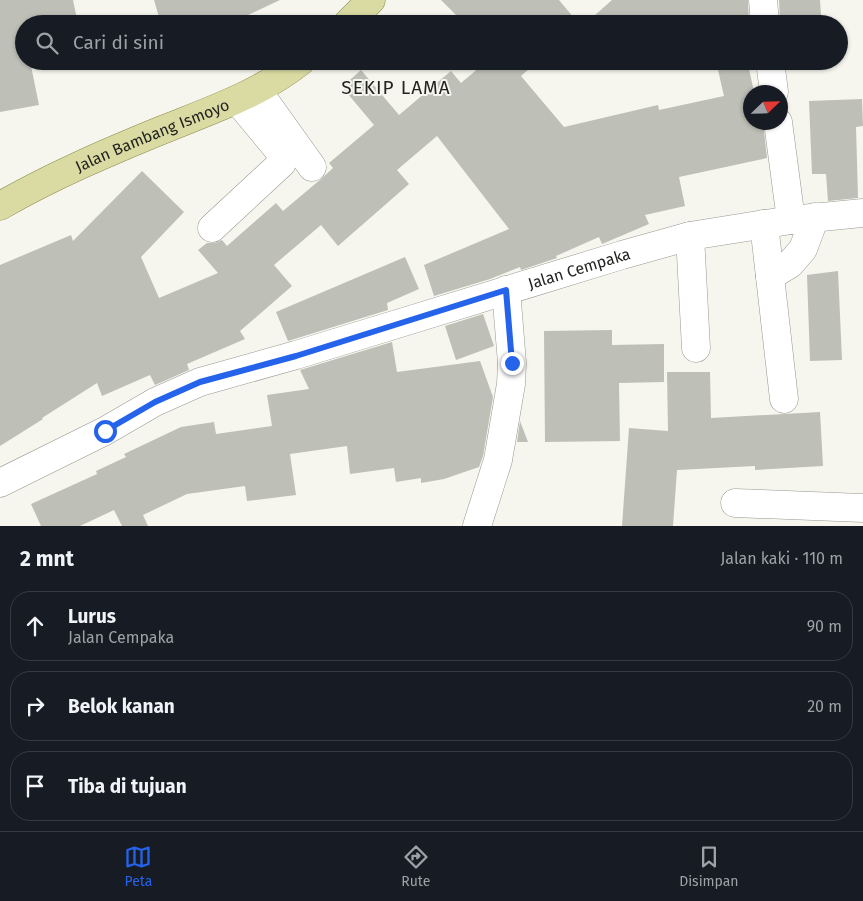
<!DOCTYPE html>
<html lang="id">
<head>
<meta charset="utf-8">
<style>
	:root { --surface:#171b24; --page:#20242c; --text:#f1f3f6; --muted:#9ea1a6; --line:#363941; --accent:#2563eb }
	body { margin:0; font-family:"Fira Sans",sans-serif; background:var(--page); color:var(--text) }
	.compass { position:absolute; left:743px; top:85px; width:45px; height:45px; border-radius:50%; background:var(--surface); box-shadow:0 1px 4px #0004; rotate:67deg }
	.stop { position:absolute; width:15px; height:15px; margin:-11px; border:4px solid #2563eb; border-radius:50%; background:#fff }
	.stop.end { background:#2563eb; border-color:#fff; box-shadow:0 1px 5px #0008 }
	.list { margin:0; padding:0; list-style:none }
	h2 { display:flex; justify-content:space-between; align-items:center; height:65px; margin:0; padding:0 20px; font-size:21px }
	h2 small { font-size:16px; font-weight:400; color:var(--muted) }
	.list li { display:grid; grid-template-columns:32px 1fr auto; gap:15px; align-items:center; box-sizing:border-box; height:70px; margin:0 10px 10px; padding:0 10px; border:1px solid var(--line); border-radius:20px }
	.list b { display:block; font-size:19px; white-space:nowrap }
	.list p { margin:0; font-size:16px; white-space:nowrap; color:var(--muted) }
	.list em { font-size:16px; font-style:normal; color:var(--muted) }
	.icon { flex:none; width:28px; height:28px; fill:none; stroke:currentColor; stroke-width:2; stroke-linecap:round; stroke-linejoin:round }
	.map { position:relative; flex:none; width:863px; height:526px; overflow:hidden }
	.search { position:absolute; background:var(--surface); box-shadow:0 1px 4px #0004; left:15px; right:15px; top:15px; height:55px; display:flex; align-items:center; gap:12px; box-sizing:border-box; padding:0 18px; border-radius:28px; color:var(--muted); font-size:19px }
	.sheet { height:305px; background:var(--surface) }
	nav { display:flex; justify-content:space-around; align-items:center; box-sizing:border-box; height:70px; border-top:1px solid var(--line); background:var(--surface); font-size:14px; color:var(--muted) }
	nav a { display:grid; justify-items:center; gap:2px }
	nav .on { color:var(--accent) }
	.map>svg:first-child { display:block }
	.building { fill:#bebfb7 }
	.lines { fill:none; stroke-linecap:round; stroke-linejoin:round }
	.minor-casing { stroke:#979891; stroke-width:29 }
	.major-casing { stroke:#8a8b4d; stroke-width:29 }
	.minor { stroke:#fff; stroke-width:28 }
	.major { stroke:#dadba2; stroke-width:28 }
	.route { stroke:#2563eb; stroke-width:6 }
	.labels { text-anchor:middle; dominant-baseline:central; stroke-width:4; stroke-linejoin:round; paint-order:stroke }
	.street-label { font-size:16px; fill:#232321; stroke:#f6f6ee }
	.quarter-label { font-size:19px; letter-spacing:1px; fill:#232321; stroke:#f6f6ee }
</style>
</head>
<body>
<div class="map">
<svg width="863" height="526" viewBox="0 0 863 526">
	<rect width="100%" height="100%" fill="#f6f6ee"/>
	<g class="building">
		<path d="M0 0H73L78 24H22L24 61H30L39 105 0 112Z"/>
		<path d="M154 0H280L229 24H161Z"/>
		<path d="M441 0H559L579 24H465Z"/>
		<path d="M612 0H748L749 24H585Z"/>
		<path d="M779 0H820L821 16 780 21Z"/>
		<path d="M487 61H538L521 76 564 127 658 105 659 110 724 96 718 70 748 64 754 92H750V122H763L767 158 679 177 685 206 645 215 649 224 602 244 599 237 556 256 557 258 521 270 520 267 490 279 434 296 424 265 509 229 437 136 397 170 409 184 338 246 321 225 274 265 292 286 240 331 245 339 187 364 189 370 155 385 150 375 102 396 97 383 42 418 43 419 0 446V265L71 235 73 241 142 171 184 212 141 257 159 298 218 273 198 250 207 243H215L222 240 227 246 276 203 283 211 321 179 333 168 329 163 374 125 342 87 361 70 399 115 451 71 461 83Z"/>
		<path d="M862 99 863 126 856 127 858 198 828 201 826 174H812L809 101Z"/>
		<path d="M405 257 419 289 387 303 388 310 288 341 276 312Z"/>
		<path d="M838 271 842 360 810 361 807 275Z"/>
		<path d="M483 314 494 346 456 360 445 326Z"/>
		<path d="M612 330V345L664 344V382L619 383 620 441 545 442 544 331Z"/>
		<path d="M392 342 397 372 480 361 493 397 483 456 479 467 444 479 421 483V478L396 482 394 468 350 474 347 446 290 454 296 495 247 501 245 486 187 494 143 515 148 526H122L114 510 80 526H41L31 504 97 474 96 471 126 457 124 454 181 427 214 422 216 434 272 426 267 395 309 389 300 370Z"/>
		<path d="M667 372H710L711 418 820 412 823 466 755 470V466L677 470 673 526H622L629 428 668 431Z"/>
		<path d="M520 421 528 442H517Z"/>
	</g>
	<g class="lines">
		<g class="minor-casing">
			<g id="minor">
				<path d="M763 0 765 24"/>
				<path d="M770 61 774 92"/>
				<path d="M257 90 312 167"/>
				<path d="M778 122 791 220"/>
				<path d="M764 224 784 399"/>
				<path d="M212 228 282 163 283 157 281 153 237 100"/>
				<path d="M690 236 696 348"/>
				<path d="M770 276 790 264 803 249 815 217"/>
				<path id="s1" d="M0 483 105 431 155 402 200 382 296 355 622 255 690 236 791 220 863 213"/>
				<path d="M735 503 863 508"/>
				<path d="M477 526 498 460 511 384 512 363 506 290"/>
			</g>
		</g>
		<g class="major-casing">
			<g id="major">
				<path d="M347 24 371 0"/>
				<path id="s2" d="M0 206C52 176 106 153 162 130 209 111 260 94 301 61"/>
			</g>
		</g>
		<use href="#minor" class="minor"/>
		<use href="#major" class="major"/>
	</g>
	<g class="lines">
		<path class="route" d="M105 431 155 402 200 382 296 356 506 290 512 363"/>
	</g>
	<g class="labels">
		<g class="street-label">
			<text stroke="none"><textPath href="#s2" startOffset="168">Jalan Bambang Ismoyo</textPath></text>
			<text stroke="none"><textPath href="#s1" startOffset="620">Jalan Cempaka</textPath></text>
		</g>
		<g class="quarter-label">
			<text x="396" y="87">SEKIP LAMA</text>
		</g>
	</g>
</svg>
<svg class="compass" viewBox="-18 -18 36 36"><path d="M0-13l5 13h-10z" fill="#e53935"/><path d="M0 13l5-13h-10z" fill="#9ea1a6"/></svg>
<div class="stop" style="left:105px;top:431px"></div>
<div class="stop end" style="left:512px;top:363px"></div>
<div class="search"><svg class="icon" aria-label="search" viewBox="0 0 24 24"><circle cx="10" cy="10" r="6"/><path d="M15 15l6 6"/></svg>Cari di sini</div>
</div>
<section class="sheet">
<h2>2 mnt<small>Jalan kaki · 110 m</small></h2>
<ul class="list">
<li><svg class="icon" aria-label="ahead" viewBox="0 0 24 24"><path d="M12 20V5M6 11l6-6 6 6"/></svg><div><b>Lurus</b><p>Jalan Cempaka</p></div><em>90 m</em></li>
<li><svg class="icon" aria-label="right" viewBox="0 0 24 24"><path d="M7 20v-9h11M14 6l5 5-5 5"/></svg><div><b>Belok kanan</b></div><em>20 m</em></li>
<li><svg class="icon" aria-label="arrive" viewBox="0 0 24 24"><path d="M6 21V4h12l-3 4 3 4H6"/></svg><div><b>Tiba di tujuan</b></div></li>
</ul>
</section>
<nav>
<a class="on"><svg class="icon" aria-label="map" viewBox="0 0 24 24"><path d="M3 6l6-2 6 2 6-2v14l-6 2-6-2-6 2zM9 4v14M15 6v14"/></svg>Peta</a>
<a><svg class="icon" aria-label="directions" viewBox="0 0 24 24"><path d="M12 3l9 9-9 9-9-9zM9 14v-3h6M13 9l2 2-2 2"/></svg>Rute</a>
<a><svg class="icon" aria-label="saved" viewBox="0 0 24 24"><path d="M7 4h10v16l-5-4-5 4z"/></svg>Disimpan</a>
</nav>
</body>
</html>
